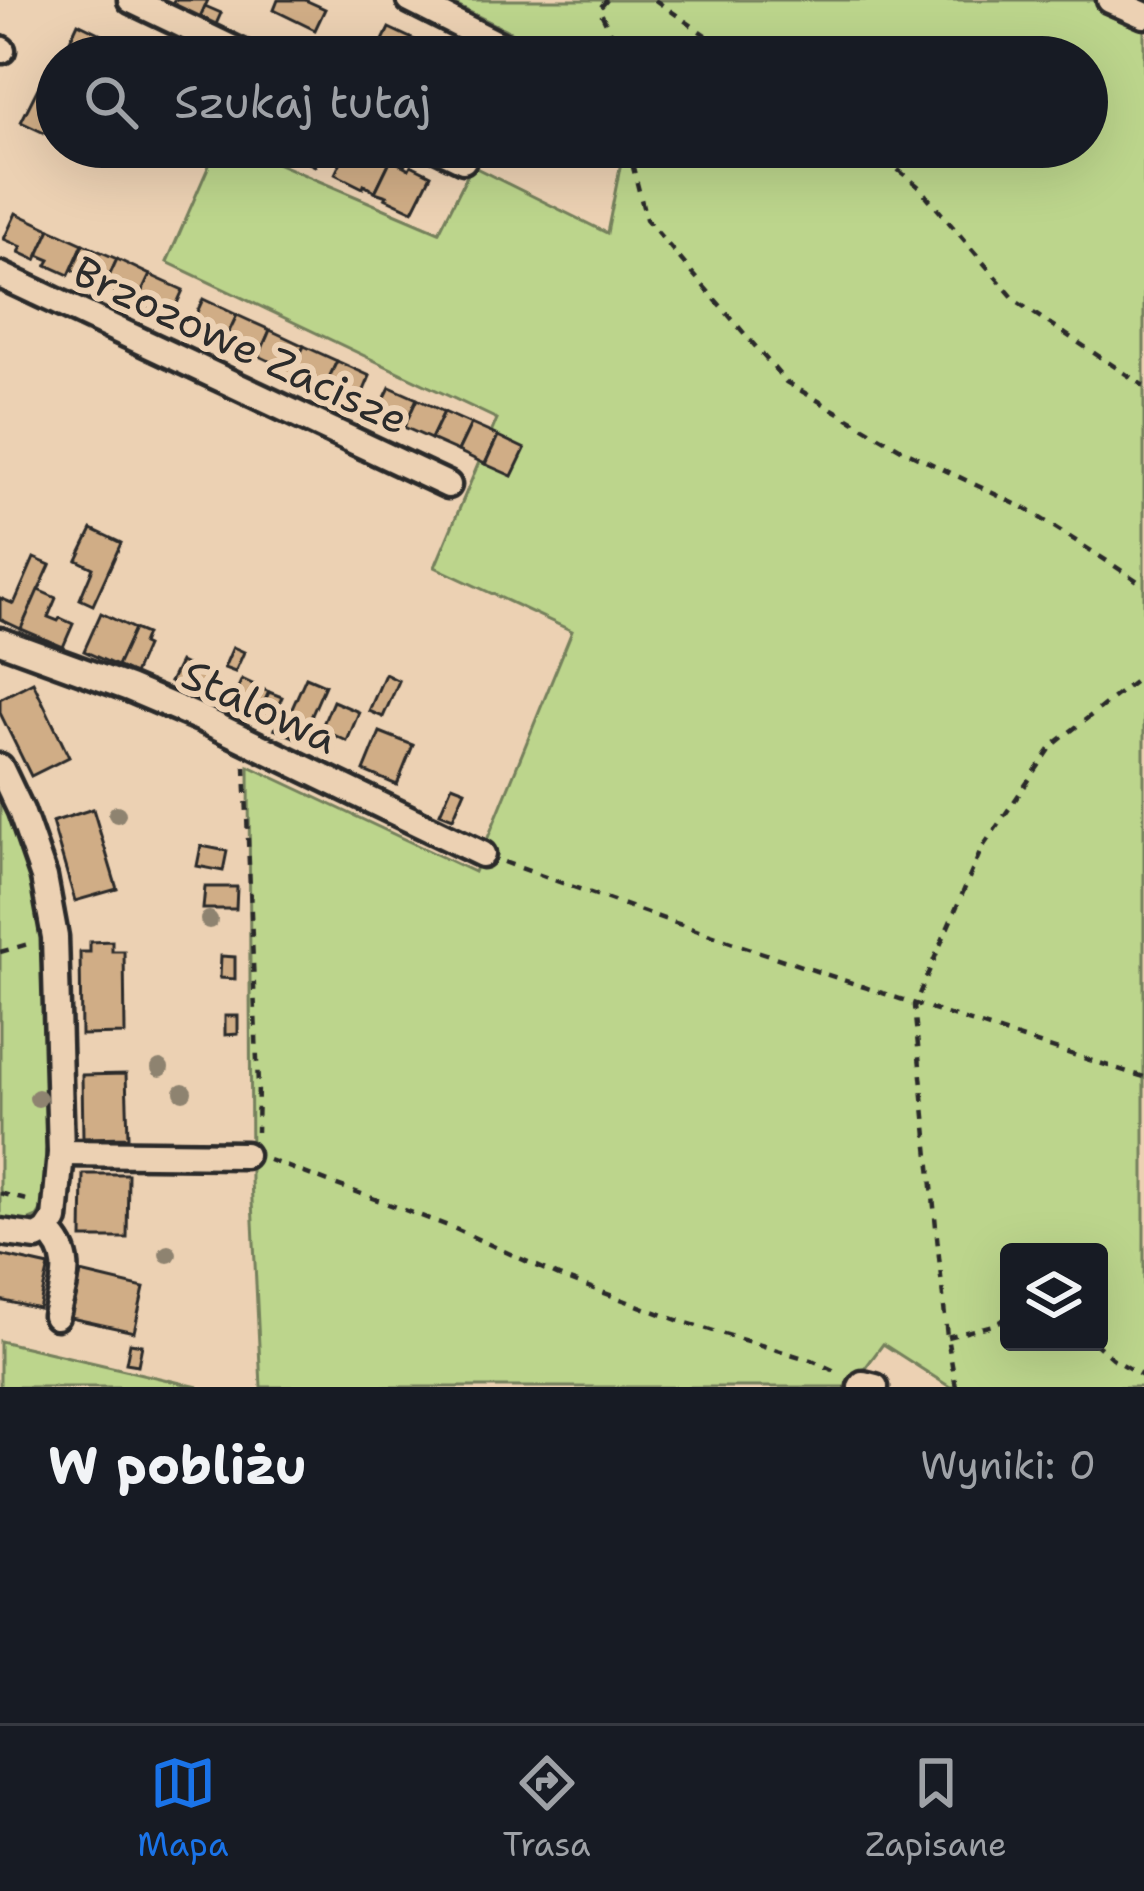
<!DOCTYPE html>
<html lang="pl">
<head>
<meta charset="utf-8">
<style>
	:root { --surface:#171b24; --page:#20242c; --text:#f1f3f6; --muted:#9ea1a6; --line:#363941; --accent:#1a73e8 }
	body { margin:0; font-family:"Shantell Sans",sans-serif; background:var(--page); color:var(--text) }
	.controls { position:absolute; right:36px; bottom:36px; display:grid; overflow:hidden; border-radius:12px; box-shadow:0 12px 48px #0002 }
	.controls button { width:108px; height:108px; display:grid; place-items:center; padding:0; border:0; border-bottom:3px solid var(--line); background:var(--surface); color:var(--text); font:60px sans-serif }
	.list { margin:0; padding:0; list-style:none }
	h2 { display:flex; justify-content:space-between; align-items:center; height:156px; margin:0; padding:0 48px; font-size:51px }
	h2 small { font-size:39px; font-weight:400; color:var(--muted) }
	.icon { flex:none; width:66px; height:66px; fill:none; stroke:currentColor; stroke-width:2; stroke-linecap:round; stroke-linejoin:round }
	.map { position:relative; flex:none; width:1144px; height:1387px; overflow:hidden }
	.search { position:absolute; background:var(--surface); box-shadow:0 12px 48px #0002; left:36px; right:36px; top:36px; height:132px; display:flex; align-items:center; gap:30px; box-sizing:border-box; padding:0 42px; border-radius:66px; color:var(--muted); font-size:45px }
	.sheet { height:336px; background:var(--surface) }
	nav { display:flex; justify-content:space-around; align-items:center; box-sizing:border-box; height:168px; border-top:3px solid var(--line); background:var(--surface); font-size:33px; color:var(--muted) }
	nav a { display:grid; justify-items:center; gap:6px }
	nav .on { color:var(--accent) }
	.map>svg:first-child { display:block }
	.green { fill:#bcd58c; stroke:#74805c; stroke-width:3; fill-rule:evenodd }
	.building { fill:#d0ad86; stroke:#2b2b2b; stroke-width:3 }
	.lines { fill:none; stroke-linecap:round; stroke-linejoin:round }
	.minor-casing { stroke:#2b2b2b; stroke-width:33 }
	.path { stroke:#2b2b2b; stroke-width:4.5; stroke-dasharray:9 9; stroke-linecap:butt }
	.minor { stroke:#ecd1b3; stroke-width:24 }
	.tree { fill:#8e8370 }
	.labels { text-anchor:middle; dominant-baseline:central; stroke-width:12; stroke-linejoin:round; paint-order:stroke }
	.street-label { font-size:42px; fill:#2b2b2b; stroke:#ecd1b3 }
</style>
</head>
<body>
<div class="map">
<svg width="1144" height="1387" viewBox="0 0 1144 1387">
	<rect width="100%" height="100%" fill="#ecd1b3"/>
	<filter id="ink" filterUnits="userSpaceOnUse"><feTurbulence type="fractalNoise" baseFrequency=".00833" numOctaves="2"/><feDisplacementMap in="SourceGraphic" scale="24" xChannelSelector="R" yChannelSelector="G"/><feConvolveMatrix kernelMatrix="1 2 1 2 8 2 1 2 1" color-interpolation-filters="sRGB"/></filter>
	<g filter="url(#ink)">
		<g class="green">
			<path d="M445 0H1144V1387H950L883 1344 851 1387H261L251 1180 249 766 474 872 572 631 435 567 497 419 167 262 217 147H239L439 232 472 166 607 233 624 147H1087V57H562ZM1009 1252H1099V1342H1009Z"/>
			<path d="M0 792 13 816 39 901 47 970 50 1152 48 1199 37 1217 25 1222 0 1219Z"/>
			<path d="M0 1341 198 1387H0Z"/>
		</g>
		<g class="building">
			<path d="M174 0H208L197 24 169 10Z"/>
			<path d="M278 0H305L325 9 315 30 274 10Z"/>
			<path d="M205 6 221 13 213 31 197 24Z"/>
			<path d="M78 23 125 46 120 57H78L65 51Z"/>
			<path d="M389 28 421 43 416 53 424 57H375Z"/>
			<path d="M41 82 57 89V139L21 122Z"/>
			<path d="M282 147H324L315 166 288 153 289 150Z"/>
			<path d="M348 147H372L371 151 377 153 378 149 379 154 389 159 392 157 375 192 364 185 363 188 335 174Z"/>
			<path d="M392 157V160L402 165 405 163 404 166 409 169 411 165 431 175 413 211 385 198 387 196 375 192Z"/>
			<path d="M16 213 50 229 36 260 19 252 22 247 4 239Z"/>
			<path d="M50 229 83 244 69 275 47 265 50 260 38 255Z"/>
			<path d="M83 244 117 259 103 290 86 282 88 277 72 270Z"/>
			<path d="M117 259 150 275 136 306 114 295 116 290 105 285Z"/>
			<path d="M150 275 183 290 169 321 147 311 150 305 138 300Z"/>
			<path d="M203 299 237 315 223 345 207 338 209 333 191 325Z"/>
			<path d="M237 315 270 330 256 361 235 351 237 346 225 340Z"/>
			<path d="M270 330 304 346 290 376 273 368 276 364 259 356Z"/>
			<path d="M304 346 337 361 323 391 308 385 309 379 292 371Z"/>
			<path d="M337 361 370 376 357 407 340 399 342 394 325 386Z"/>
			<path d="M390 387 417 399 404 427 377 414Z"/>
			<path d="M417 399 444 412 431 439 404 427Z"/>
			<path d="M444 412 471 424 458 451 431 439Z"/>
			<path d="M471 424 498 436 485 464 458 451Z"/>
			<path d="M498 436 525 449 512 476 485 464Z"/>
			<path d="M92 529 121 543 93 605 80 599 93 568 77 560Z"/>
			<path d="M34 558 50 565 21 629 0 619V598L14 604Z"/>
			<path d="M38 590 56 598 48 617 58 621 60 618 73 624 63 647 21 629Z"/>
			<path d="M101 613 134 629 117 666 84 651Z"/>
			<path d="M134 629 146 634 142 644 146 646 134 674 117 666Z"/>
			<path d="M233 647 244 652 235 672 224 668Z"/>
			<path d="M180 662 217 679 208 700 170 682Z"/>
			<path d="M385 674 399 681 383 717 369 711Z"/>
			<path d="M306 677 325 685 301 740 275 729 283 710 290 713Z"/>
			<path d="M242 679 269 692 256 720 244 714 240 723 225 716Z"/>
			<path d="M33 682 69 757 31 776 0 713V699Z"/>
			<path d="M269 692 282 697 271 722 258 716Z"/>
			<path d="M333 701 359 712 347 741 321 729Z"/>
			<path d="M380 732 413 745 397 785 364 771Z"/>
			<path d="M452 785 465 790 453 818 440 813Z"/>
			<path d="M93 809 117 889 75 901 52 822Z"/>
			<path d="M201 846 227 851 223 871 197 866Z"/>
			<path d="M205 887H237L236 909H203Z"/>
			<path d="M112 941V951H124L125 1034 81 1035 80 952H90V942Z"/>
			<path d="M221 956 235 957V979L220 978Z"/>
			<path d="M225 1016H238V1034L225 1035Z"/>
			<path d="M126 1074 128 1137 83 1138 82 1075Z"/>
			<path d="M83 1174H128L127 1238H82Z"/>
			<path d="M0 1255 49 1266 39 1309 0 1300Z"/>
			<path d="M81 1273 144 1288 134 1332 71 1318Z"/>
			<path d="M130 1343 142 1345 138 1365 126 1363Z"/>
		</g>
		<g class="lines">
			<g class="minor-casing">
				<g id="minor">
					<path d="M131 0 250 57"/>
					<path d="M410 0 523 57"/>
					<path d="M1110 0 1144 15"/>
					<path d="M0 49 2 50"/>
					<path d="M436 147 463 160"/>
					<path d="M0 275 448 485"/>
					<path d="M0 641 129 688 200 718 482 854"/>
					<path d="M0 767 21 811 44 877 55 937 61 1153 55 1219 47 1231 37 1237 0 1232"/>
					<path d="M61 1153 245 1155"/>
					<path d="M47 1231C76 1257 64 1283 56 1316"/>
					<path d="M861 1387 863 1384 875 1387"/>
				</g>
			</g>
			<g class="path">
				<path d="M607 0 599 9 623 57"/>
				<path d="M655 0 737 57"/>
				<path d="M628 147 646 219 786 382 903 450 1028 510 1144 585"/>
				<path d="M870 147 918 186 1017 302 1144 386"/>
				<path d="M245 766 258 1085 257 1132"/>
				<path d="M504 862C716 939 929 1010 1144 1077"/>
				<path d="M0 952 32 943"/>
				<path d="M269 1160 451 1227 559 1276 677 1320 814 1361 841 1374"/>
				<path d="M0 1193 34 1202"/>
				<path d="M947 1337 993 1325 1009 1317"/>
				<path d="M1094 1342 1112 1358 1144 1377"/>
				<path d="M956 1387 947 1337 914 1006 982 848 1053 745 1144 674"/>
			</g>
			<use href="#minor" class="minor"/>
		</g>
		<g class="tree">
			<circle cx="117" cy="814" r="9"/>
			<circle cx="209" cy="920" r="9"/>
			<circle cx="160" cy="1068" r="9"/>
			<circle cx="183" cy="1092" r="9"/>
			<circle cx="38" cy="1098" r="9"/>
			<circle cx="168" cy="1254" r="9"/>
		</g>
	</g>
	<g class="labels">
		<g class="street-label">
			<text transform="translate(241 345) rotate(25)">Brzozowe Zacisze</text>
			<text transform="translate(260 706) rotate(25)">Stalowa</text>
		</g>
	</g>
</svg>
<div class="controls">
<button><svg class="icon" aria-label="layers" viewBox="0 0 24 24"><path d="M12 4l9 5-9 5-9-5zM3 14l9 5 9-5"/></svg></button>
</div>
<div class="search"><svg class="icon" aria-label="search" viewBox="0 0 24 24"><circle cx="10" cy="10" r="6"/><path d="M15 15l6 6"/></svg>Szukaj tutaj</div>
</div>
<section class="sheet">
<h2>W pobliżu<small>Wyniki: 0</small></h2>
<ul class="list">
</ul>
</section>
<nav>
<a class="on"><svg class="icon" aria-label="map" viewBox="0 0 24 24"><path d="M3 6l6-2 6 2 6-2v14l-6 2-6-2-6 2zM9 4v14M15 6v14"/></svg>Mapa</a>
<a><svg class="icon" aria-label="directions" viewBox="0 0 24 24"><path d="M12 3l9 9-9 9-9-9zM9 14v-3h6M13 9l2 2-2 2"/></svg>Trasa</a>
<a><svg class="icon" aria-label="saved" viewBox="0 0 24 24"><path d="M7 4h10v16l-5-4-5 4z"/></svg>Zapisane</a>
</nav>
</body>
</html>
